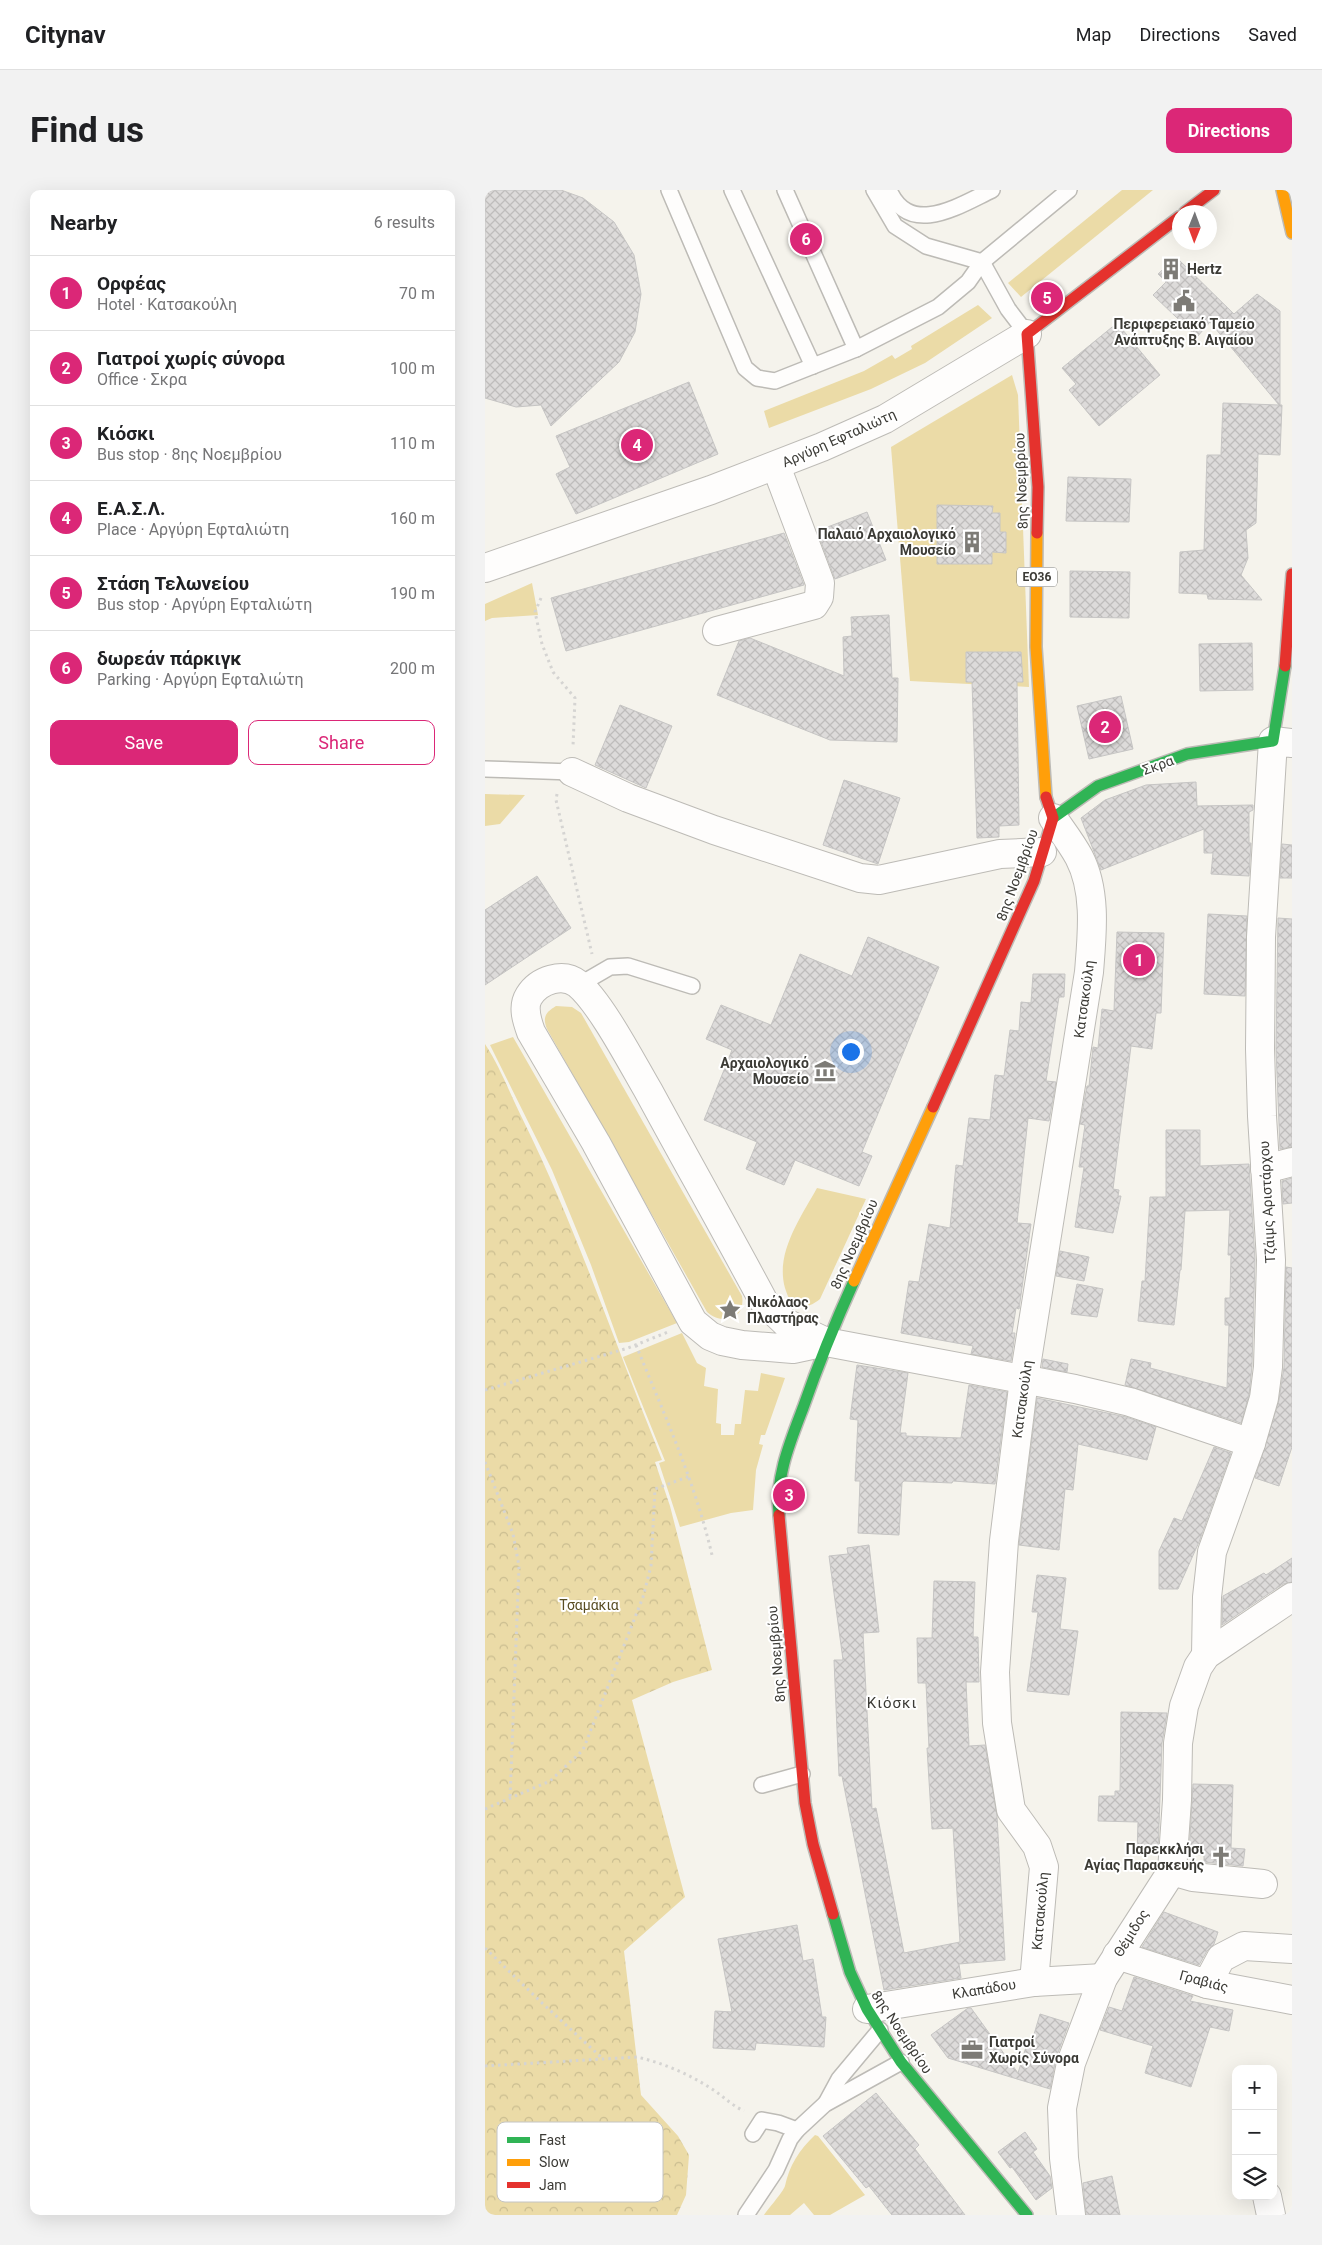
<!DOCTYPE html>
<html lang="en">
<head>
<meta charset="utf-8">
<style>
	:root { --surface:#fff; --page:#f2f2f2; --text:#202124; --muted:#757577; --line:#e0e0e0; --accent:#db2777 }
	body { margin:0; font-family:Roboto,sans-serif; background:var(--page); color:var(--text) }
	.controls { position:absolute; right:15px; bottom:15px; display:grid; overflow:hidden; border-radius:10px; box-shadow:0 5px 20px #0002 }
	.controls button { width:45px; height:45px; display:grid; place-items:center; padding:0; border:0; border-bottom:1px solid var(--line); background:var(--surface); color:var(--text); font:25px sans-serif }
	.compass { position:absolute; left:687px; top:15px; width:45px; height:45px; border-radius:50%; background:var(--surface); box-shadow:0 5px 20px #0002; rotate:181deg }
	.you { position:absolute; left:365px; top:861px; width:18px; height:18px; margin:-12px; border:4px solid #fff; border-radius:50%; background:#1a73e8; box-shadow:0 0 0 8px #1a73e833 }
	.badge { display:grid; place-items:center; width:32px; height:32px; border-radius:50%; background:var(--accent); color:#fff; font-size:16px; font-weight:700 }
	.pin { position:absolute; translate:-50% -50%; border:2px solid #fff; box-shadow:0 1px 5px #0006 }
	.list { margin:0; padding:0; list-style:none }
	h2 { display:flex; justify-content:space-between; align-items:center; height:65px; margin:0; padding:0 20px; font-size:21px }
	h2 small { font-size:16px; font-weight:400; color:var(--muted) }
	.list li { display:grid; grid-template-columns:32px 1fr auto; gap:15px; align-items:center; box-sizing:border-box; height:75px; padding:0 20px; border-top:1px solid var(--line) }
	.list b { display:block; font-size:19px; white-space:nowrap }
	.list p { margin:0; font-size:16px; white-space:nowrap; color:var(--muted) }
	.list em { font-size:16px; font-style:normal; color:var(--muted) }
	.actions { display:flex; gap:10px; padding:15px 20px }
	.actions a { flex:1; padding:11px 0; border:1px solid var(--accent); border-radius:10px; text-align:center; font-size:18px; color:var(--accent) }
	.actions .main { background:var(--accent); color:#fff }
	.icon { flex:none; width:28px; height:28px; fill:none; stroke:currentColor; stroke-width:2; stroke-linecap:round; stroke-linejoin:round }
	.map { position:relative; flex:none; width:807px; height:2025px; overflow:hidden; border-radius:10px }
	header { display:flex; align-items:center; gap:30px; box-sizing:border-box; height:70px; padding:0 25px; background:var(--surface); border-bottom:1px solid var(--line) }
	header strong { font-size:24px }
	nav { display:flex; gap:28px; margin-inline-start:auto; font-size:18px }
	.intro { display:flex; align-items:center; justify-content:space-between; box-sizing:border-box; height:120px; padding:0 30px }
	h1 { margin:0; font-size:35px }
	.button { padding:12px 22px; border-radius:10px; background:var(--accent); color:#fff; font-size:18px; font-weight:700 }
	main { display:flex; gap:30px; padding:0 30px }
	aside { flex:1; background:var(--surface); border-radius:10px; box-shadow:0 5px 20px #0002 }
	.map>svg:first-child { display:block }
	.green { fill:#ebdba7 }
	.forest { fill:url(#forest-crowns) }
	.building { fill:url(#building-cross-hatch); stroke:#c6c5c4 }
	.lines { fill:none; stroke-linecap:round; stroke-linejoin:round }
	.lane-casing { stroke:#bdbbb6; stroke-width:18 }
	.street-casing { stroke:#bdbbb6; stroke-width:30 }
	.fast-casing { stroke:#bdbbb6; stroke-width:14 }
	.slow-casing { stroke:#bdbbb6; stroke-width:14 }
	.jam-casing { stroke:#bdbbb6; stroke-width:14 }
	.path { stroke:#d5d4d2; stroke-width:3; stroke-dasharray:2.5 4; stroke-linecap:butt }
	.lane { stroke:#fefdfc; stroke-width:15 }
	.street { stroke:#fefdfc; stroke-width:28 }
	.fast { stroke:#30b455; stroke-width:11 }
	.slow { stroke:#ff9f0a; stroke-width:11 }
	.jam { stroke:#e5322d; stroke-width:11 }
	.labels { text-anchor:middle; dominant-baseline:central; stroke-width:4; stroke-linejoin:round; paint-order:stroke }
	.shield { fill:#fff; stroke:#767672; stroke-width:1 }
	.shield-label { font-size:12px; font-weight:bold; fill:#3c3b36 }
	.poi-label { font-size:14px; font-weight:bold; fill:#3c3b36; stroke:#fff; text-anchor:start }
	.street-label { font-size:14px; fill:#3c3b36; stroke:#fff }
	.park-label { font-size:14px; fill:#594d23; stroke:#fff }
	.neighbourhood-label { font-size:15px; letter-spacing:1px; fill:#3c3b36; stroke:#fff }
	.key { fill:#fff; stroke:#c4c4c3; stroke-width:1 }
	.key-label { font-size:14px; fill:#3c3b36 }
</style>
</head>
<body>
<header>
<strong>Citynav</strong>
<nav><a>Map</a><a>Directions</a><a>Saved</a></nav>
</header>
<div class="intro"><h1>Find us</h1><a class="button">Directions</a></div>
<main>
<aside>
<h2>Nearby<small>6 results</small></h2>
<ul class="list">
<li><span class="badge">1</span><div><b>Ορφέας</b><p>Hotel · Κατσακούλη</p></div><em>70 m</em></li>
<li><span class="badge">2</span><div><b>Γιατροί χωρίς σύνορα</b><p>Office · Σκρα</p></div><em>100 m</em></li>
<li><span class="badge">3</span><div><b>Κιόσκι</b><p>Bus stop · 8ης Νοεμβρίου</p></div><em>110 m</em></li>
<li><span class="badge">4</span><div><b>Ε.Α.Σ.Λ.</b><p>Place · Αργύρη Εφταλιώτη</p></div><em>160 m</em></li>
<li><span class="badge">5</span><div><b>Στάση Τελωνείου</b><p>Bus stop · Αργύρη Εφταλιώτη</p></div><em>190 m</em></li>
<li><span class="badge">6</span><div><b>δωρεάν πάρκιγκ</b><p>Parking · Αργύρη Εφταλιώτη</p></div><em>200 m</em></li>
</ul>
<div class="actions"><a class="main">Save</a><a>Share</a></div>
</aside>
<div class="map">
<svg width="807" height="2025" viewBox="0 0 807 2025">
	<defs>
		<pattern id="forest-crowns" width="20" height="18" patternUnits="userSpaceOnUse" patternTransform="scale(1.25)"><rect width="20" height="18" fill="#ebdba7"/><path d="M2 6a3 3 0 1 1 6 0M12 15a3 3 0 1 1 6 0" fill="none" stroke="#cabd90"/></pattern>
		<pattern id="building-cross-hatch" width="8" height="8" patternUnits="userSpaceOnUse" patternTransform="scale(1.25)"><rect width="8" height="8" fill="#dddbda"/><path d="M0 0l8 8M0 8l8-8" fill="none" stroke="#bfbdbc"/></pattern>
	</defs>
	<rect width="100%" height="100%" fill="#f5f3ec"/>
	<g class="green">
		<path d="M637 0H668L536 107 523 93Z"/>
		<path d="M493 115 507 128 440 173 386 199 284 238 279 221 379 181 407 165 410 169 427 159 426 156Z"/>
		<path d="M527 185 533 205 544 497 425 491 406 257Z"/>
		<path d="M47 393 53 425 7 428 0 431V414Z"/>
		<path d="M0 604 40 605 15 634 0 636Z"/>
		<path d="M71 816 87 817 96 823 257 1106C261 1129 238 1136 222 1122L62 839C57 827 61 822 71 816Z"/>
		<path d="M28 847 192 1133 144 1152 134 1153 106 1075 67 980 5 855Z"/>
		<path d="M332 998 381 1009 335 1109C328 1115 319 1119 310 1114 304 1111 302 1104 300 1098 290 1063 316 1027 332 998Z"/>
		<path d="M197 1143 212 1173 221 1178 219 1196 233 1199 231 1233 236 1234V1245H249L250 1234H256L260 1200 273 1201 276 1183 300 1188 280 1245H276L274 1254 278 1255 271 1280 268 1320 246 1323 195 1337 174 1273 180 1271 138 1167Z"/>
		<path d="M330 1945 333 1946 380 2005 345 2025H329L319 2013 305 2025H279C283 2019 298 2002 300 1996 304 1976 314 1960 330 1945Z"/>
	</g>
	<path class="forest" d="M0 854C16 878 26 907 39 932 93 1042 131 1157 177 1270L170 1272 185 1316 227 1480 188 1492 147 1510 200 1707 139 1761 156 1905 193 1946 204 1965 201 2005 192 2025H0Z"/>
	<g class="building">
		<path d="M9 0H76L98 8 129 32 149 65 156 104 150 142 134 172 66 236 56 215 31 217 0 208V3Z"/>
		<path d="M691 67 749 124 772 104 795 121V215H797L795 265 773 264 771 333 761 340 763 368 756 385 777 410 723 409 722 404 694 403 695 362 719 360 722 265H736L738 213 794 215 725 132 712 147 668 105 681 92 673 84Z"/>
		<path d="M632 133 675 185 614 236 584 200 591 194 577 178Z"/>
		<path d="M204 192 233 264 91 324 71 284 85 277 71 246Z"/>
		<path d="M583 287 646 289 644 332 581 331Z"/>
		<path d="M452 315 508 316 507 323H515V342H521V363L507 362V374H452Z"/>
		<path d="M382 322 401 370 350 389 332 341Z"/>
		<path d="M299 343 319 395 81 461 66 408Z"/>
		<path d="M585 381 645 382 644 428 585 427Z"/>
		<path d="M404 425 407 488H413L412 552 345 550 232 505 254 451 265 448 359 486 358 447 367 446 366 427Z"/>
		<path d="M767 453 768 500 715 501 714 454Z"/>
		<path d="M481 462H536L538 492H532L534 635 514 636V647L492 648 487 492H481Z"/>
		<path d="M636 506 648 559 604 569 592 516Z"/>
		<path d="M135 515 187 536 161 598 110 575Z"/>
		<path d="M359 590 415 608 393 674 338 655Z"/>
		<path d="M711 592 712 616 768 615V620L764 622V653H766L764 686 726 684 728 663H719V639L616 680 596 628 620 610 661 595Z"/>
		<path d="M797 654 807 655V688H795Z"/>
		<path d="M52 686 86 738 0 795V720Z"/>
		<path d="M723 724 762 726 760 806 719 804Z"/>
		<path d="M793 728 807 729V957L795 959 791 859Z"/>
		<path d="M632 742 679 743 676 823H671L667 859 646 856 628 999 634 1000 633 1006H636L628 1043 590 1037 599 977H594L600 935 595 934 602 896H604L608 857 613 858 617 819 629 821Z"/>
		<path d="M383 747 454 777 377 962 387 966 374 996 310 970 299 995 261 979 272 952 219 930 247 860 221 849 236 815 286 835 315 764 367 786Z"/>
		<path d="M548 784H580L579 807H574L561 891 571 892 564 931 543 928 532 1033 546 1034 534 1119 531 1118 527 1143H530L526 1171 486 1164 488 1156 416 1143 424 1091 434 1092 444 1034 465 1038 471 975 478 976 484 928 505 930 510 885 519 886 525 840 534 841 536 812 546 813Z"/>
		<path d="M681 940H715V976L764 974 770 1070 767 1176 764 1205 756 1233 640 1195 646 1169 666 1173 665 1178 742 1198 744 1135H740V1108H745L746 1065H743L745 1020 700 1021 696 1080H695L689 1135 653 1131 657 1091H660L665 1007H681Z"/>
		<path d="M807 988V1013L798 1014 797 991Z"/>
		<path d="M575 1061 604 1067 599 1091 571 1086Z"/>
		<path d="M801 1077 807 1078V1257L794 1296 770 1288 794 1210 799 1177Z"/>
		<path d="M592 1094 618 1099 612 1127 586 1124Z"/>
		<path d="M558 1169 583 1174 582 1182 557 1177Z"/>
		<path d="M372 1175 423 1183 415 1243H421V1246L476 1248 484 1195 522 1202 510 1294 468 1291 467 1293 419 1291 417 1293 414 1345 373 1343 375 1291H370L373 1230 365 1229Z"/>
		<path d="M552 1208 641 1227 671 1237 662 1270 593 1254 588 1300 580 1299 574 1360 534 1355Z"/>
		<path d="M729 1257 746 1263 714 1352 693 1399H674V1361L689 1328 697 1331Z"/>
		<path d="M384 1355 394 1442 378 1443 387 1619 391 1618 419 1763 475 1752 468 1638 447 1639 442 1558H444L441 1493H433L432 1448H447L449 1391 490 1392 488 1447H493L494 1492H481L484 1556 500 1555 512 1626 520 1770 474 1774 476 1788 399 1800 357 1586H354L349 1470H358L344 1366 363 1364 362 1358Z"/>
		<path d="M807 1368V1392L798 1394 737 1435 738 1406 779 1383 781 1385Z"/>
		<path d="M552 1385 581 1388 575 1439 593 1441 584 1505 542 1501 553 1422H547Z"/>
		<path d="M636 1522 682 1523 677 1553 673 1663H652L653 1632 613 1631 614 1606H630V1601H635Z"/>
		<path d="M708 1594 748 1595 746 1658 760 1659 758 1676 719 1672V1665L704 1664Z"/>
		<path d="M679 1722 733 1742 729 1754 722 1761 714 1775 657 1757Z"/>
		<path d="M312 1735 318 1771 328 1769 337 1827H341L339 1857 271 1853 270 1860 228 1858 230 1821 247 1822 233 1749Z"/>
		<path d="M649 1787 708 1806 705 1811 748 1820 744 1841 725 1837 706 1897 660 1883 668 1856 615 1840 624 1817 637 1821Z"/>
		<path d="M483 1818H486L533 1883 541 1857 545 1858 555 1824 584 1833 571 1868 565 1899 463 1868 446 1845Z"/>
		<path d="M391 1903 434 1955 430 1959 480 2025H407L384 1996 381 1998 338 1946Z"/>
		<path d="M540 1942 552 1959 548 1962 565 1986 567 1998 551 2010 527 1977 525 1978 513 1962Z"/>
		<path d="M627 1986 635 2025H601L598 1993Z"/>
	</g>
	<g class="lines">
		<g class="lane-casing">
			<g id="lane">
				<path d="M184 0 260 178 272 188 290 191 371 159 453 117 483 92 497 72 584 0"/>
				<path d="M247 0 328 176"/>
				<path d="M300 0 371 159"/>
				<path d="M389 0 410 36 441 56 497 72 523 119 542 144"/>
				<path d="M404 0C425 48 475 15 507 0"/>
				<path d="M0 579 87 582"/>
				<path d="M94 795 125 777 143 776 207 796"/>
				<path d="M277 1595 317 1584"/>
				<path d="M341 1913 354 1889 395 1840"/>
				<path d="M268 1944 277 1930 293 1933 312 1940"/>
				<path d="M261 2025 291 1980 305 1949 312 1940 340 1914 416 1872"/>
			</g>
		</g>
		<g class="street-casing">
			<g id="street">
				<path d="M0 378 226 300 337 257 400 229 542 144"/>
				<path d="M232 441 329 415 334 407 335 393 291 276"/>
				<path d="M87 582 143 608 229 640 375 688 394 690 515 664 557 662"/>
				<path d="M780 979 807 972"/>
				<path d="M341 1152 308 1159 257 1155 237 1151 225 1146 208 1132 111 953 46 842C42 831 37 817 44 806 54 790 78 782 93 794 116 813 148 875 164 902 202 972 241 1041 279 1112L301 1133 341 1152 590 1199 645 1212 766 1253"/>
				<path d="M721 1465 722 1407 727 1362 766 1253 779 1208 783 1177 786 1070 777 926 775 859 776 747 788 551 807 553"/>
				<path d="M687 1681 708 1687 778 1694"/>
				<path d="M632 1765 722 1794 807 1810"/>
				<path d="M549 1792 559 1677 552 1656 526 1620 512 1533 510 1482 519 1351 539 1189 604 782C607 745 612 701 594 667 587 654 577 641 568 628"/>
				<path d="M722 1794 736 1768 759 1756 807 1759"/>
				<path d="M382 1819 549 1792 618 1788"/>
				<path d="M782 2006 786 2025"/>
				<path d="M586 2025 579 1968 577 1918 586 1873 618 1788 687 1681 692 1610 693 1553 699 1516 713 1477 721 1465 807 1407"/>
			</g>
		</g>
		<g class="fast-casing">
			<g id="fast">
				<path d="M568 628 613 596 702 564 788 551 800 476"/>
				<path d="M294 1325C290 1288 305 1252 318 1218 333 1175 350 1133 369 1091"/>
				<path d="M348 1724 365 1782 382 1819 416 1872 542 2025"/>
			</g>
		</g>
		<g class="slow-casing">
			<g id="slow">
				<path d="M797 0 807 43"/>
				<path d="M552 343 551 457 561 607"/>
				<path d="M369 1091 448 917"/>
			</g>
		</g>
		<g class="jam-casing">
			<g id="jam">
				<path d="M700 22 729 0"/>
				<path d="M552 343 553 297 542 144 694 27"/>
				<path d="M800 476 807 384"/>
				<path d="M448 917 549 691 568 628 561 607"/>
				<path d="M294 1325 320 1613 328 1654 348 1724"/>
			</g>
		</g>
		<g class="path">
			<path d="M56 408 50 422 57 454 68 482 90 508 88 556"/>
			<path d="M72 604 71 610 107 764"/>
			<path d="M151 1155C179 1224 210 1292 227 1365"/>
			<path d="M0 1200 143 1158 183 1142"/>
			<path d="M0 1272 28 1344 34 1376 25 1609"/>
			<path d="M0 1619 65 1591 98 1560 158 1407 166 1376 170 1299 205 1286"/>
			<path d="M0 1758 57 1813 117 1868"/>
			<path d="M0 1876 152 1867C178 1873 204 1884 227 1899 238 1906 246 1915 259 1921"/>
		</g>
		<use href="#lane" class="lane"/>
		<use href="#street" class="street"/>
		<use href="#fast" class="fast"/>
		<use href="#slow" class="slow"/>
		<use href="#jam" class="jam"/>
	</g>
	<defs>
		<g id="building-bare" transform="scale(1.725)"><path d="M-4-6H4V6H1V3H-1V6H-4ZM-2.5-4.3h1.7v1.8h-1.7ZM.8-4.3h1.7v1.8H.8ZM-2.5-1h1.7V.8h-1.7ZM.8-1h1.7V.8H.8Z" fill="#7d7b76" stroke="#fff" stroke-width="2.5" paint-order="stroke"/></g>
		<g id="civic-bare" transform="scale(1.725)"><path d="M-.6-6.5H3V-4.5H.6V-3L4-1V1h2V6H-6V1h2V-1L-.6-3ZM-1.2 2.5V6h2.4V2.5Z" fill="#7d7b76" stroke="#fff" stroke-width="2.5" paint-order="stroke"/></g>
		<g id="museum-bare" transform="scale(1.725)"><path d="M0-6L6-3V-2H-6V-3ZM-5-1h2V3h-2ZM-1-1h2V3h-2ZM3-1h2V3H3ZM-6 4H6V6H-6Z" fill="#7d7b76" stroke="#fff" stroke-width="2.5" paint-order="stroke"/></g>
		<g id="sight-bare" transform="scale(1.725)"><path d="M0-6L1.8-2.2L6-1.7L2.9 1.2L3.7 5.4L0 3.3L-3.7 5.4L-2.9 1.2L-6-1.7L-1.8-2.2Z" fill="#7d7b76" stroke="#fff" stroke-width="2.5" paint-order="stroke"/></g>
		<g id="church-bare" transform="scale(1.725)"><path d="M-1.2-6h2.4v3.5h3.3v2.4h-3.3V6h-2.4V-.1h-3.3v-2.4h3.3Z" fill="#7d7b76" stroke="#fff" stroke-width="2.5" paint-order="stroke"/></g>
		<g id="office-bare" transform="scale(1.725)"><path d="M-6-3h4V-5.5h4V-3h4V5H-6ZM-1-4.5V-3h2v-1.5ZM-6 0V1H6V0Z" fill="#7d7b76" stroke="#fff" stroke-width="2.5" paint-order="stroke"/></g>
	</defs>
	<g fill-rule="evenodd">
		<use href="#building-bare" x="686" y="79"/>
		<use href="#civic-bare" x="699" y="111"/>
		<use href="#building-bare" x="487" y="352"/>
		<use href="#museum-bare" x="340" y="881"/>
		<use href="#sight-bare" x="245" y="1120"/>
		<use href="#church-bare" x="736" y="1667"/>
		<use href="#office-bare" x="487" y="1860"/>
	</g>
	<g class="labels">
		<rect class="shield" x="532" y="377.5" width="40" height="19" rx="4"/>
		<g class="shield-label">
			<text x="552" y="387">ΕΟ36</text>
		</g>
		<g class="poi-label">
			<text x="702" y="79">Hertz</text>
			<text x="699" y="134" text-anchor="middle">Περιφερειακό Ταμείο<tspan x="699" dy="16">Ανάπτυξης Β. Αιγαίου</tspan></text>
			<text x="471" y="344" text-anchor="end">Παλαιό Αρχαιολογικό<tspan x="471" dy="16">Μουσείο</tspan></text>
			<text x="324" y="873" text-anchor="end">Αρχαιολογικό<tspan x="324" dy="16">Μουσείο</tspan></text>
			<text x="262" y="1112">Νικόλαος<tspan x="262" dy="16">Πλαστήρας</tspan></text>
			<text x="719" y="1659" text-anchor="end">Παρεκκλήσι<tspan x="719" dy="16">Αγίας Παρασκευής</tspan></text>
			<text x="504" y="1852">Γιατροί<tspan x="504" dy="16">Χωρίς Σύνορα</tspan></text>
		</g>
		<g class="street-label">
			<text transform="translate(354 248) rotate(-24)">Αργύρη Εφταλιώτη</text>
			<text transform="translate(536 291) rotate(-92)">8ης Νοεμβρίου</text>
			<text transform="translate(673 575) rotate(-20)">Σκρα</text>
			<text transform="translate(532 685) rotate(-70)">8ης Νοεμβρίου</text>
			<text transform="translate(599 809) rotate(-82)">Κατσακούλη</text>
			<text transform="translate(782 1012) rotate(-93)">Τζάιμς Αριστάρχου</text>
			<text transform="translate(369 1054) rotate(-66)">8ης Νοεμβρίου</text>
			<text transform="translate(537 1209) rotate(-82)">Κατσακούλη</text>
			<text transform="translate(291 1464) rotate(-95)">8ης Νοεμβρίου</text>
			<text transform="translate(555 1721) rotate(-85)">Κατσακούλη</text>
			<text transform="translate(646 1743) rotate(-58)">Θέμιδος</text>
			<text transform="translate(719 1791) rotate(15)">Γραβιάς</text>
			<text transform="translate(499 1799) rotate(-9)">Κλαπάδου</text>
			<text transform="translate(417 1842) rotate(56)">8ης Νοεμβρίου</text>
		</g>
		<g class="park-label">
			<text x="104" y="1415">Τσαμάκια</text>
		</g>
		<g class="neighbourhood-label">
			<text x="407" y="1513">Κιόσκι</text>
		</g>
	</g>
	<rect x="12" y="1932" width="166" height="80" rx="8" class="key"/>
	<rect x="22" y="1947" width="23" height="6" fill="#30b455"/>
	<rect x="22" y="1969" width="23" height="7" fill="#ff9f0a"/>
	<rect x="22" y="1992" width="23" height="6" fill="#e5322d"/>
	<g class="key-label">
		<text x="54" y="1955">Fast</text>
		<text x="54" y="1977">Slow</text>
		<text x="54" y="2000">Jam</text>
	</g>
</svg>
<div class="controls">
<button>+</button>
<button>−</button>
<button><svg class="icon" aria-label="layers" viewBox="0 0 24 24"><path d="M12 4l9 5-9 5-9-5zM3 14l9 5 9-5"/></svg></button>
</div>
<svg class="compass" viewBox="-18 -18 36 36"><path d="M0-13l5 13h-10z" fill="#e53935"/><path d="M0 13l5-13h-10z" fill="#757577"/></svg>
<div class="you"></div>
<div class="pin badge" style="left:654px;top:770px">1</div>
<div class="pin badge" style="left:620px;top:537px">2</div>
<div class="pin badge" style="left:304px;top:1305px">3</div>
<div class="pin badge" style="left:152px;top:255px">4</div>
<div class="pin badge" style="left:562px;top:108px">5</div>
<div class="pin badge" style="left:321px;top:49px">6</div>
</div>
</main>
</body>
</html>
